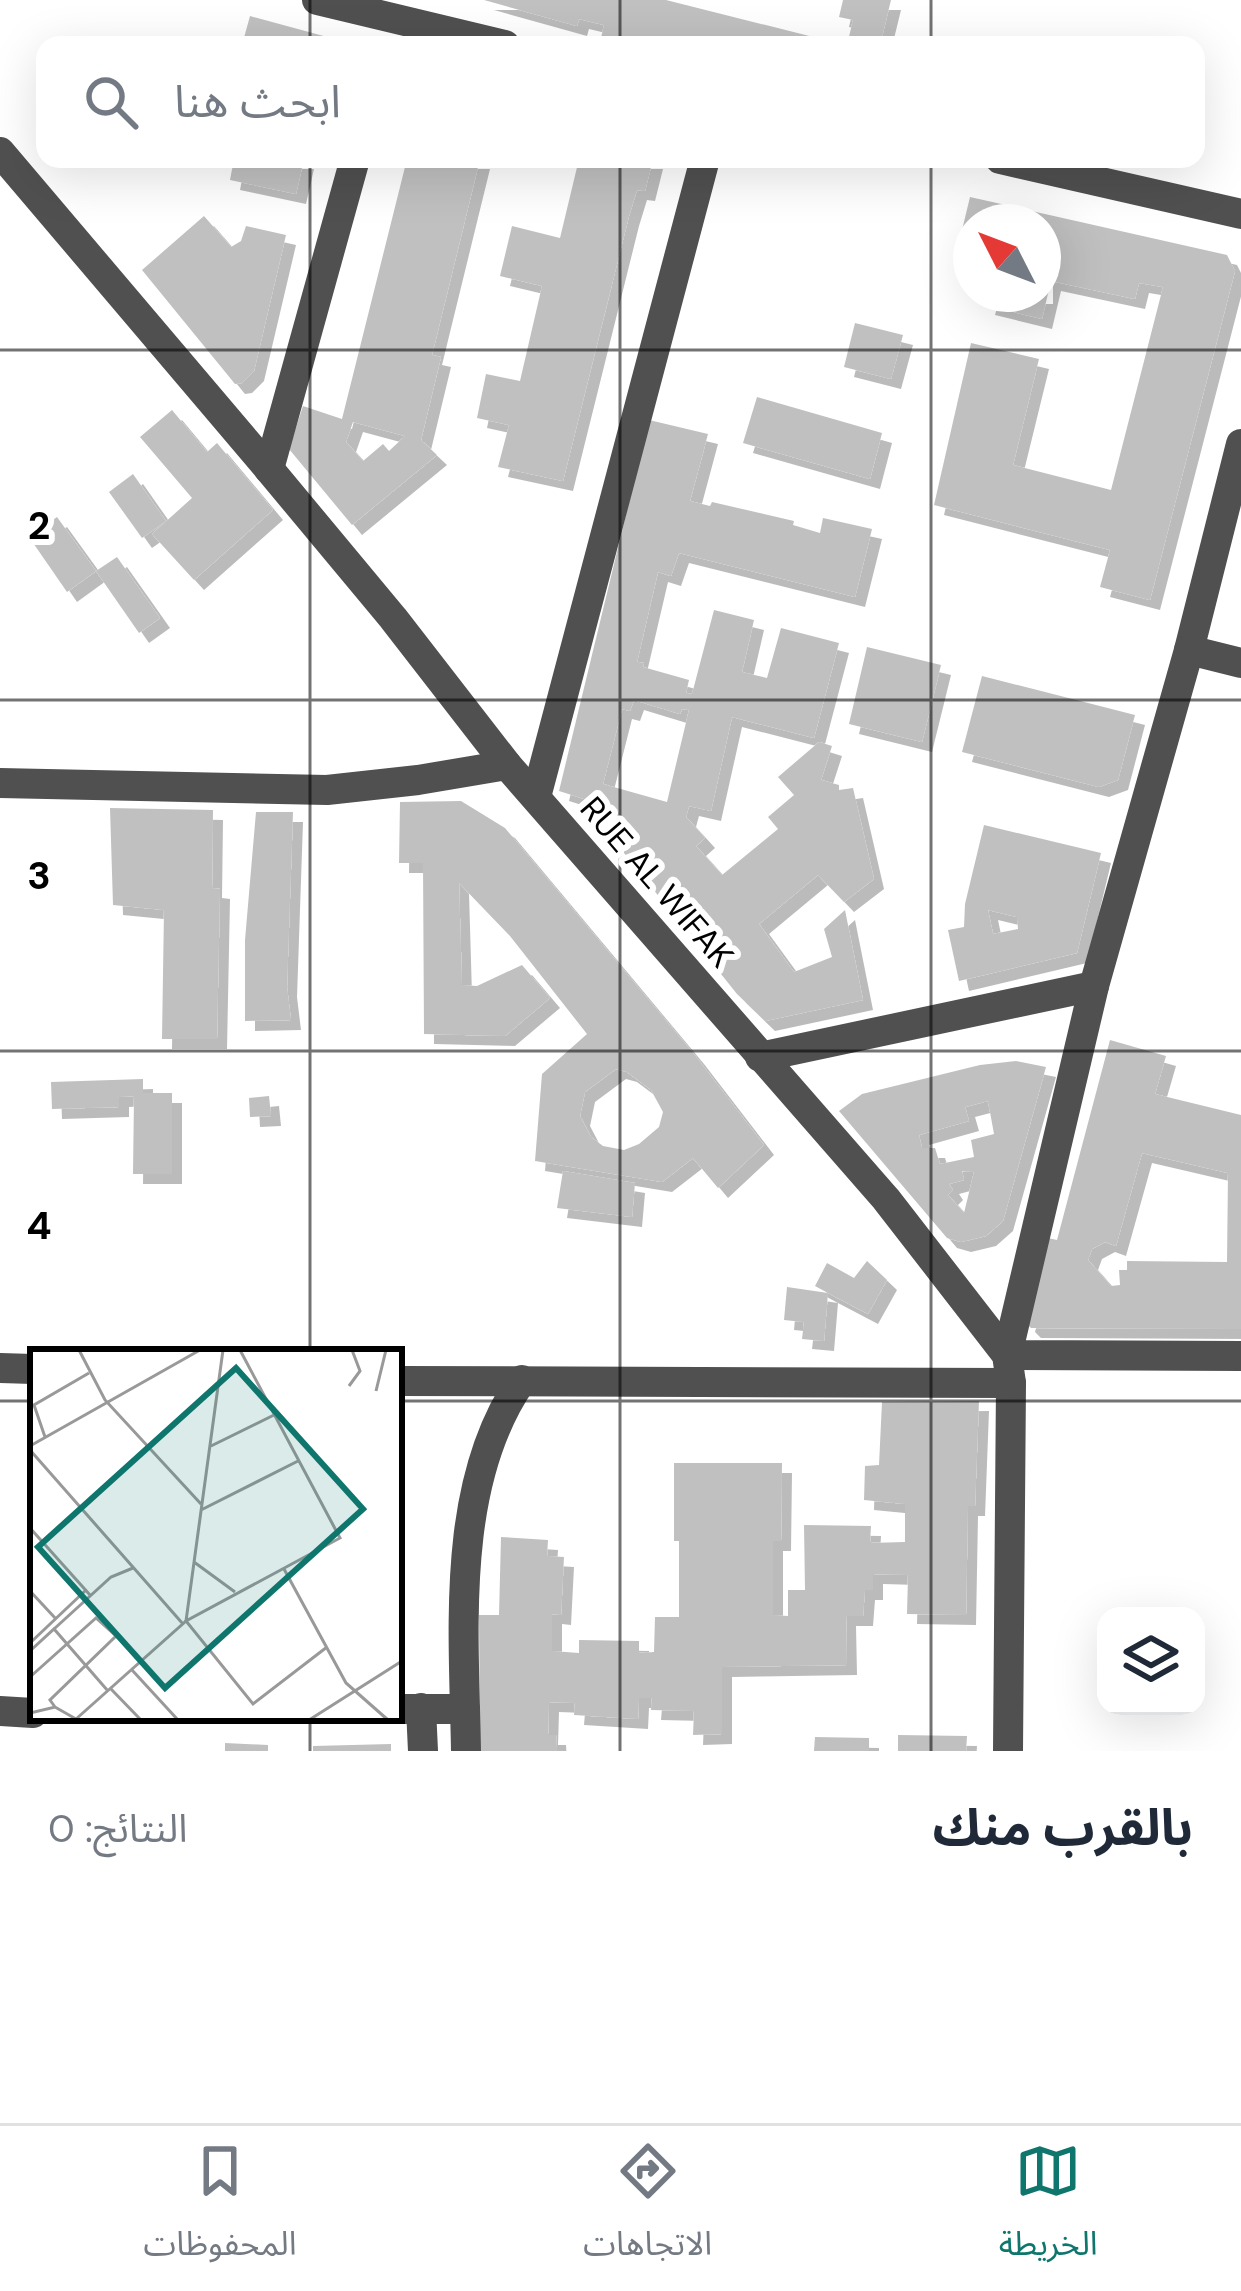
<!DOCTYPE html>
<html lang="ar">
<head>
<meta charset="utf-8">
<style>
	:root { --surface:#fff; --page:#f6f6f7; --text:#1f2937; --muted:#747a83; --line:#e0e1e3; --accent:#0f766e }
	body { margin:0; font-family:"DM Sans","Noto Sans Arabic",sans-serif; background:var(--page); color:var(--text); direction:rtl }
	.controls { position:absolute; right:36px; bottom:36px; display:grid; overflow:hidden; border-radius:24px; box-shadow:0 12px 48px #0002 }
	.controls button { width:108px; height:108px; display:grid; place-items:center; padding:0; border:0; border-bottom:3px solid var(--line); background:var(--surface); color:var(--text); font:60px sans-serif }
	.compass { position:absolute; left:953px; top:204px; width:108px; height:108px; border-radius:50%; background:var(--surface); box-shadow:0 12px 48px #0002; rotate:312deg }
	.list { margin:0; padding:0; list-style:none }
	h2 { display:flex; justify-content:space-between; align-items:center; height:156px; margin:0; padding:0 48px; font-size:51px }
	h2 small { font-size:39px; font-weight:400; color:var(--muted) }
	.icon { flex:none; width:66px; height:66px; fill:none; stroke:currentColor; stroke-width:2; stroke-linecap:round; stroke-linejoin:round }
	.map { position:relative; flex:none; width:1241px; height:1751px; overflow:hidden; direction:ltr }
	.search { position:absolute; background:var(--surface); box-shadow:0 12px 48px #0002; left:36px; right:36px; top:36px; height:132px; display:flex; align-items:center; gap:30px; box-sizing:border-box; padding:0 42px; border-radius:24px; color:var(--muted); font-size:45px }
	.sheet { height:372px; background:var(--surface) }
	nav { display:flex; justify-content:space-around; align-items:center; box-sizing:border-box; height:168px; border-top:3px solid var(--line); background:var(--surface); font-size:33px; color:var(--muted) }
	nav a { display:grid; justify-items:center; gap:6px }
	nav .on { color:var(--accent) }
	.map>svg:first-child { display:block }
	.building { fill:#c0c0c0; fill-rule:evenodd; filter:url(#shadow) }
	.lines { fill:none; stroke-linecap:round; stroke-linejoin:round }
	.minor { stroke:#505050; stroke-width:30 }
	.grid { fill:none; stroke:#000; stroke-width:3; stroke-opacity:0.55 }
	.labels { text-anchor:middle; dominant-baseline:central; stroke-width:12; stroke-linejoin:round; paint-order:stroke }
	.street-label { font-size:33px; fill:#000; stroke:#fff }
	.inset-road { fill:none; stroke:#999; stroke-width:3 }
	.view { fill:#0f766e; fill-opacity:0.15; stroke:#0f766e; stroke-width:6 }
	.inset-edge { fill:none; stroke:#000; stroke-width:6 }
	.grid-label { font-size:39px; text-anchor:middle; font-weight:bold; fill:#000; stroke:#fff; stroke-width:12; stroke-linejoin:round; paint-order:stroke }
</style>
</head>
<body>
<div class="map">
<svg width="1241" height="1751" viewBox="0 0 1241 1751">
	<defs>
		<filter id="shadow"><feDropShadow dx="10" dy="10" stdDeviation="0" flood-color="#0004"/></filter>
	</defs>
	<rect width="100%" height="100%" fill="#fff"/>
	<g class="building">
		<path d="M484 0H666L845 45H672L642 38 640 45H629L601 38 604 25 579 19 577 26Z"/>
		<path d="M843 0H891L880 45H847L853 20 839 17Z"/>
		<path d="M250 16 331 38 329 45H242Z"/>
		<path d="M234 159H304L296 194 230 180Z"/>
		<path d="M407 159H480L432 355 441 357 421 440 437 455 352 525 289 449 303 406 342 419ZM353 422 405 436 389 451 383 444 363 461 346 442Z"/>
		<path d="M579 159H653L645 191 637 190 629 216 563 481 498 467 509 425 477 418 486 374 520 381 542 286 500 276 512 226 560 238Z"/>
		<path d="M970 197 1227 255 1235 271 1150 600 1100 587 1110 550 934 505 971 343 1039 359 1013 465 1111 490 1163 287 1139 283 1135 299 1051 281 1042 319 985 305 988 294H1043V222H971V259L956 255Z"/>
		<path d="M204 216 231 247 241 241 246 226 286 235 254 371 242 383 235 384 142 270Z"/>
		<path d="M855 323 903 335 891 379 844 367Z"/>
		<path d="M757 397 882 433 870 479 743 443Z"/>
		<path d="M172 410 207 452 217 443 273 510 194 580 152 534 192 498 140 437Z"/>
		<path d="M649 420 708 434 690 501 710 506 712 502 794 521 793 525 820 533 823 518 872 529 855 597 679 553 671 576 658 572 637 662 644 663 643 667 689 680 686 693 692 694 714 610 754 620 742 672 767 678 781 628 839 643 814 738 732 717 711 811 689 806 686 817 705 838 696 846 722 875 778 829 768 817 794 795 778 777 819 742 832 746 821 780 839 785V790L853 788 874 879 844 902 818 875 759 924 794 972 832 957 824 929 845 910 863 1000 765 1021 737 994 612 838 619 810 559 791ZM634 700 680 714 682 709 689 710 667 802 603 784 622 709 630 711Z"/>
		<path d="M133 474 166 521 142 538 109 492Z"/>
		<path d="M57 517 96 571 67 592 29 537Z"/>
		<path d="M117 557 160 618 139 633 96 571Z"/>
		<path d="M867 647 941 665 922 742 849 724Z"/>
		<path d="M982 676 1135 715 1118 780 1099 787 962 752Z"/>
		<path d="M461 801 505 828 694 1054 764 1145 718 1188 693 1158 662 1182 535 1161 542 1074 587 1034 510 936 459 883 462 985 477 986 522 965 550 998 505 1036 424 1034 423 863H399L400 802ZM616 1069 627 1072 651 1090 663 1112 659 1127 639 1144 624 1150 603 1146 591 1137 580 1116 585 1092Z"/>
		<path d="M110 808 213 810 212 888 220 889 217 1039H162L164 910 113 905Z"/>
		<path d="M256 812H293L287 987 291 1020 245 1021V940Z"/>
		<path d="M984 825 1101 853 1077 953 959 981 948 930 964 927 965 904ZM988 910 1017 917 1018 929 993 934Z"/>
		<path d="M1110 1040 1166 1056 1155 1094 1241 1115V1329L1031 1328 1025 1322 1048 1238 1057 1240ZM1142 1153 1228 1173 1227 1262 1127 1261V1270H1119L1120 1285 1111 1286 1088 1260 1092 1249 1105 1242 1116 1246Z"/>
		<path d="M1016 1061 1046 1067 1003 1221 986 1236 961 1242 947 1238 839 1111 862 1094 980 1065ZM988 1101 994 1134 971 1140 974 1157 940 1164 935 1148H922L919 1135 969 1121 965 1107ZM962 1171 974 1172 964 1213 948 1195 953 1190 949 1184 964 1180Z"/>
		<path d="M143 1079V1093H172V1174H133L134 1096 119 1097V1107L52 1109 51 1082Z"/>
		<path d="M269 1096 271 1116 250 1117 249 1098Z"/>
		<path d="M563 1171 635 1183 632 1217 557 1208Z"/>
		<path d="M867 1261 887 1280 868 1314 828 1293 824 1341 802 1339 804 1322 784 1320 787 1287 828 1293 815 1286 827 1263 854 1278Z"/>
		<path d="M979 1401 975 1506H968L966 1615 907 1614 908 1575 873 1574V1590H865L863 1616H846L847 1665 722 1667V1734L693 1735 694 1711 651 1710 652 1698H639L638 1719 574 1715 575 1703 549 1702 548 1735H556L557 1751H480L479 1615H499L501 1537 548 1540 547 1556 564 1557 561 1615 552 1614V1651L579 1653V1640L639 1641V1653L654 1652 655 1617H679V1541H674V1463H782L781 1541H773V1615L788 1616V1590H805L804 1525 871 1526 870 1543 905 1542V1504L864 1500 865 1466 879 1465 882 1402Z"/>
		<path d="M898 1735 967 1736 966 1751H898Z"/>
		<path d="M815 1737 869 1738V1751H814Z"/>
		<path d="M225 1743 268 1745V1751H225Z"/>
		<path d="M391 1744V1751H313V1746Z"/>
	</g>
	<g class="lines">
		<g class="minor">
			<path d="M317 0 505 45"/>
			<path d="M0 152 269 469 393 618 507 765 886 1199 1007 1355 1011 1383 1008 1751"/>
			<path d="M1000 159 1241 214"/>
			<path d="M1241 444 1189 650 1094 986 1007 1355 1241 1356"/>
			<path d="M269 469 355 159"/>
			<path d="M1189 650 1241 663"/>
			<path d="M0 783 327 790 418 780 507 765"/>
			<path d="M536 797 705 159"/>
			<path d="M760 1057 1094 986"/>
			<path d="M0 1368 33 1369"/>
			<path d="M399 1381 1011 1383"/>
			<path d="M421 1708 423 1751"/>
			<path d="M399 1709H465"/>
			<path d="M0 1711 33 1713"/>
			<path d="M466 1751C464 1630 450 1483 522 1380"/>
		</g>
	</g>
	<path class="grid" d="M310 0V45M620 0V45M931 0V45M310 159V1352M620 159V1751M931 159V1751M0 350H1241M0 700H1241M0 1051H1241M0 1401H33M399 1401H1241M310 1718V1751"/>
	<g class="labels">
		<g class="street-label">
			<text transform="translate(657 882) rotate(49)">RUE AL WIFAK</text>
		</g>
	</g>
	<g transform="translate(30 1349)">
		<rect width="372" height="372" fill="#fff"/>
		<path class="inset-road" d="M49 1 75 51 171 155M210 1 310 189 156 272 223 355 297 298M319 37 330 22 322 1M346 42 356 1M15 88 4 56 59 24M0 97 170 1M181 97 244 66M0 101 153 275M171 161 270 111M0 179 60 246M164 213 205 243M254 220 316 334 358 371M0 242 26 270M24 280 81 228 103 219M0 294 56 241M0 302 24 280 78 342M102 321 148 371M0 328 66 269 86 287 20 351 25 358M80 339 111 371M0 364 25 358 46 370 156 272 193 1M279 371 372 312"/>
		<path class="view" d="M206 19 333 160 135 339 8 198Z"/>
		<rect width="372" height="372" class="inset-edge"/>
	</g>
	<g class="grid-label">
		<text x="39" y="539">2</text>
		<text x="39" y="889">3</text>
		<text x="39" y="1239">4</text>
	</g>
</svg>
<div class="controls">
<button><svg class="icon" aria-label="layers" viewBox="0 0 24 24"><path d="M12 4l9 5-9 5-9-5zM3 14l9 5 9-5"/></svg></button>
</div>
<svg class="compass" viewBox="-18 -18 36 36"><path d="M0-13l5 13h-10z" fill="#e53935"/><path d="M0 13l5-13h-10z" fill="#747a83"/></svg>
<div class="search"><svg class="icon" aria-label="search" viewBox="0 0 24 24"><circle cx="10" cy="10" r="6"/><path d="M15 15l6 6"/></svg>ابحث هنا</div>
</div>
<section class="sheet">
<h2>بالقرب منك<small>النتائج: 0</small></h2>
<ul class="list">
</ul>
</section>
<nav>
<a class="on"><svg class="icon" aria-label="map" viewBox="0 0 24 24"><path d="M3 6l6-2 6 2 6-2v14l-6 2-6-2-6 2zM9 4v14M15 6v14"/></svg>الخريطة</a>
<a><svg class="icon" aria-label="directions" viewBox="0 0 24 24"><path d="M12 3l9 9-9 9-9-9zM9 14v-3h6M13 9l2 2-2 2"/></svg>الاتجاهات</a>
<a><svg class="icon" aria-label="saved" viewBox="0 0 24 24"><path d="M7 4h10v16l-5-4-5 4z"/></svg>المحفوظات</a>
</nav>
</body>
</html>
